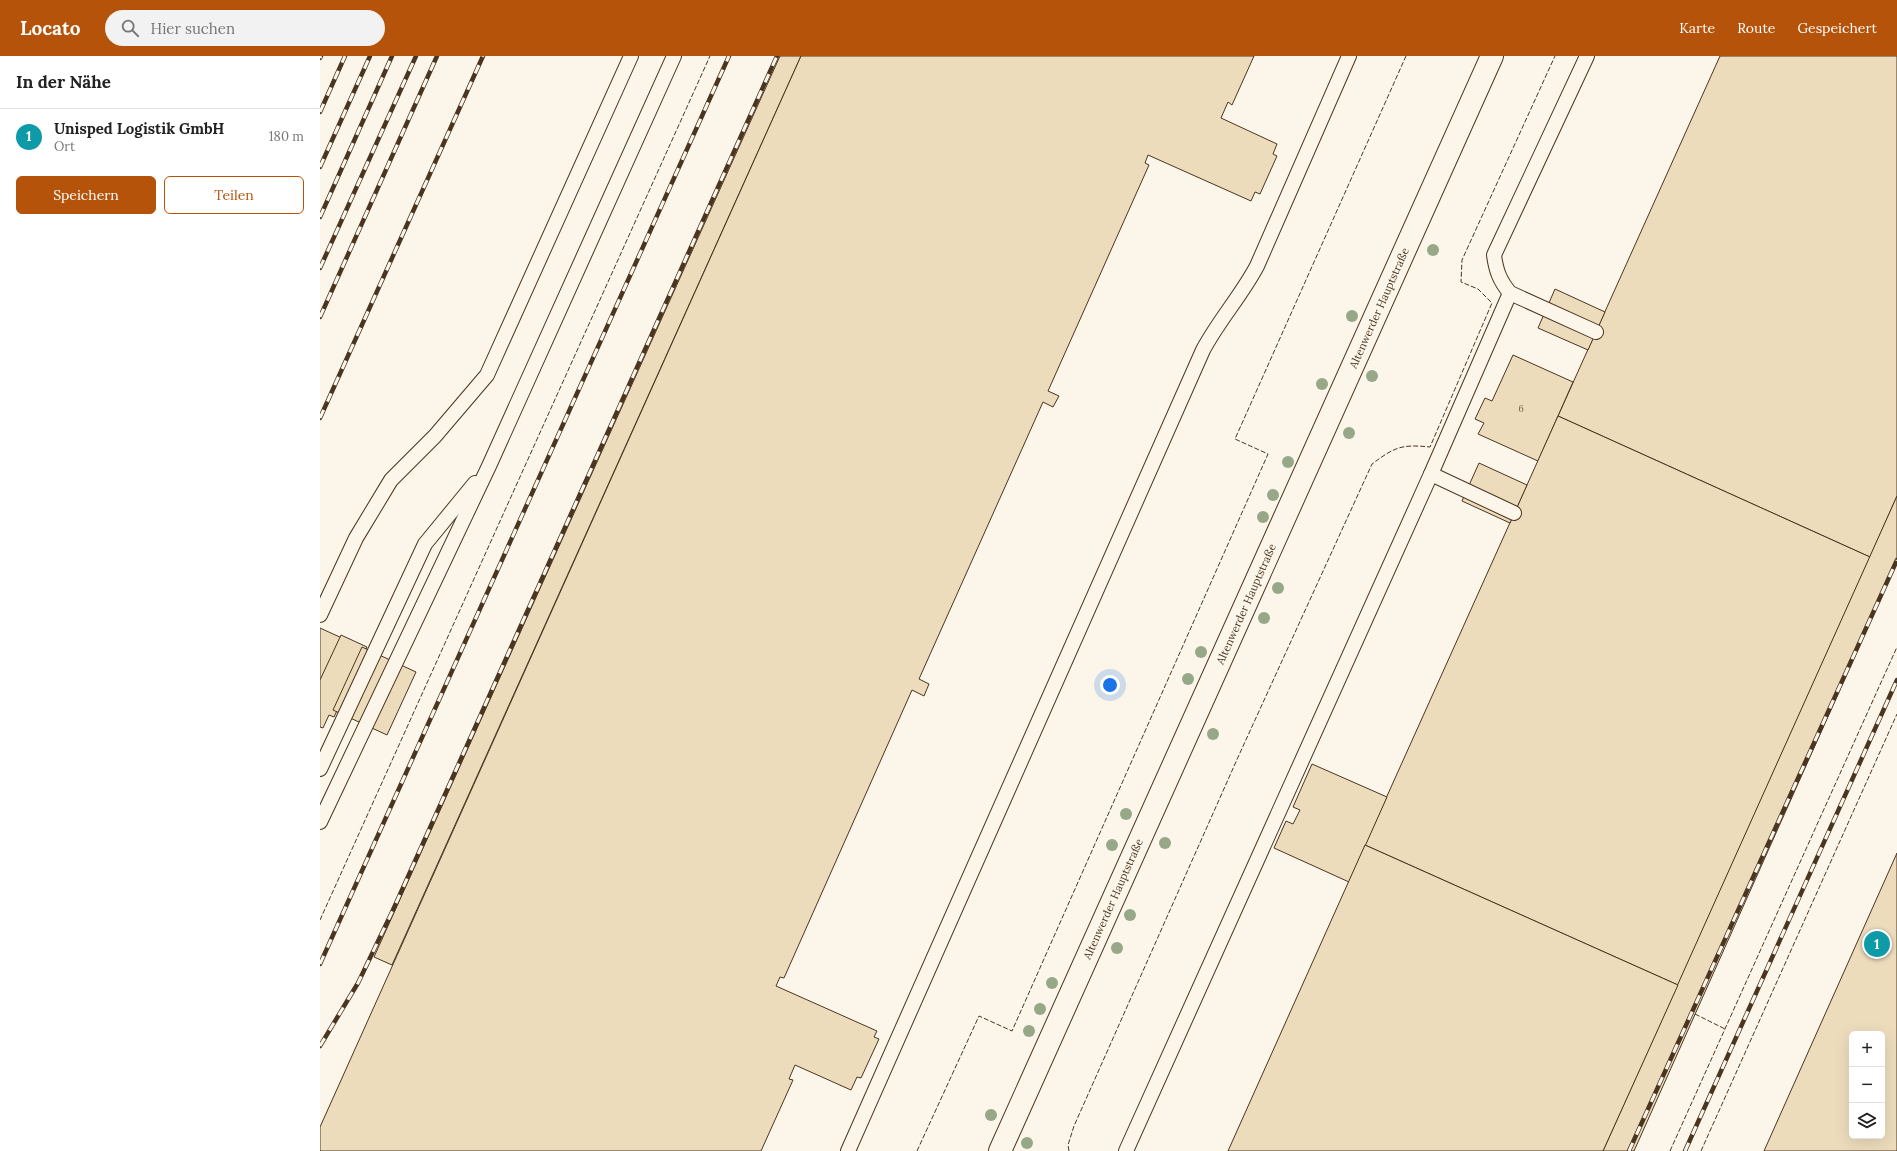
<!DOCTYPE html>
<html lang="de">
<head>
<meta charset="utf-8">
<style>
	:root { --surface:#fff; --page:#f2f2f2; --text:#222; --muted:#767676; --line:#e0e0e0; --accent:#b45309 }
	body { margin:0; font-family:Lora,serif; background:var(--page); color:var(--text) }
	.controls { position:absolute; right:12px; bottom:12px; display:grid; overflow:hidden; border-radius:6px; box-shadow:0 4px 16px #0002 }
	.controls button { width:36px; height:36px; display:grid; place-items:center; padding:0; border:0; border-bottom:1px solid var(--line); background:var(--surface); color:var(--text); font:20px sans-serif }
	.you { position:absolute; left:790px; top:629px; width:14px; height:14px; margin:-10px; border:3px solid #fff; border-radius:50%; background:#1a73e8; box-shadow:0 0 0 6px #1a73e833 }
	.badge { display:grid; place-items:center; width:26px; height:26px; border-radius:50%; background:var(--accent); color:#fff; font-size:13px; font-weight:700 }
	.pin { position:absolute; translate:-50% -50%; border:2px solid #fff; box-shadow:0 1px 4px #0006 }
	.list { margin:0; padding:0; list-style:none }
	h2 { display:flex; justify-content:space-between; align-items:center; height:52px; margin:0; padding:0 16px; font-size:17px }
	h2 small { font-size:13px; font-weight:400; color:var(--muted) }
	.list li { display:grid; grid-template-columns:26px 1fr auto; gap:12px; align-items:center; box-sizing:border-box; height:56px; padding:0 16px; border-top:1px solid var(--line) }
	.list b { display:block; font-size:15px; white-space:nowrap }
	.list p { margin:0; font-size:13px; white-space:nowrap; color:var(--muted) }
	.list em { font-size:13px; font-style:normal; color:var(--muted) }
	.actions { display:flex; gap:8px; padding:12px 16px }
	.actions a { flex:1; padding:9px 0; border:1px solid var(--accent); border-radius:6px; text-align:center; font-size:14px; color:var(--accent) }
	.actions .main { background:var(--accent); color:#fff }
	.icon { flex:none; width:22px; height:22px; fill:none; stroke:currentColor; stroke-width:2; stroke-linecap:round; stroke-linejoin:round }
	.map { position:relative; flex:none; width:1577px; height:1095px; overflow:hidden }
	header { display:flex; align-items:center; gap:24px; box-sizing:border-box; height:56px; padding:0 20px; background:var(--accent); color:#fff }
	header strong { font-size:19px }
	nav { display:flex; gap:22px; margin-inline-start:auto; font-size:14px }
	.search { width:280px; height:36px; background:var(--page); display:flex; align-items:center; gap:10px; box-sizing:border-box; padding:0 14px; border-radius:22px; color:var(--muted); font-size:15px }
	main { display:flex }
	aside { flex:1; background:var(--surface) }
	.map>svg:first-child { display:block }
	.building { fill:#ecdcbc; stroke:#4a3520; fill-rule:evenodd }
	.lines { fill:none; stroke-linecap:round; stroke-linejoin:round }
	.lane-casing { stroke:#4a3520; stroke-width:16 }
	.street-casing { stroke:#4a3520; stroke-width:24 }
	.lane { stroke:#fbf6e9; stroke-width:14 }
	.street { stroke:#fbf6e9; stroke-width:22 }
	.rail-casing { stroke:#4a3520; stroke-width:4.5 }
	.rail { stroke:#fbf6e9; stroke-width:3; stroke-dasharray:9; stroke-linecap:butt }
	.fence { stroke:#4a3520; stroke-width:1; stroke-dasharray:5 2; stroke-linecap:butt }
	.tree { fill:#96a887 }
	.labels { text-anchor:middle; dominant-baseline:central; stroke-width:3; stroke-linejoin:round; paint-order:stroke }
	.number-label { font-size:9px; fill:#725f47 }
	.street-label { font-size:11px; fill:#4a3520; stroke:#fbf6e9 }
</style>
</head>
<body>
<header>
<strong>Locato</strong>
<div class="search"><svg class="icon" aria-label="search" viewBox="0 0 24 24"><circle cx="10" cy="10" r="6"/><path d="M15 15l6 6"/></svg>Hier suchen</div>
<nav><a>Karte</a><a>Route</a><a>Gespeichert</a></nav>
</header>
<main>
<aside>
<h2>In der Nähe<small></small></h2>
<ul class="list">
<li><span class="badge" style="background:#0f9aa8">1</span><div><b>Unisped Logistik GmbH</b><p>Ort</p></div><em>180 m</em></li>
</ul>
<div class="actions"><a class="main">Speichern</a><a>Teilen</a></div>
</aside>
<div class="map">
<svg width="1577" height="1095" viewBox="0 0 1577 1095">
	<rect width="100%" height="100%" fill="#fbf6e9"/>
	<g class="building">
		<path d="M460 0H481L72 909 54 901Z"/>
		<path d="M481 0H934L912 49 908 46 901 62 957 88 953 98 957 100 940 138 935 136 931 145 828 99 825 107 829 109 728 335 739 340 733 351 723 346 599 623 609 628 604 640 592 634 464 922 460 921 456 930 557 975 554 981 559 983 541 1022 537 1021 531 1034 475 1009 469 1023 473 1024 441 1095H0V1071Z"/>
		<path d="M1400 0H1577V440L1550 501 1238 360Z"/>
		<path d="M1235 233 1285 256 1268 294 1218 272Z"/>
		<path d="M1193 299 1253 326 1218 405 1158 378 1164 367 1155 363 1165 342 1172 345Z"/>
		<path d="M1238 360 1550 501 1358 929 1045 789Z"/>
		<path d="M1159 407 1207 429 1190 467 1142 445Z"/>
		<path d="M1577 440V506L1314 1095H1283Z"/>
		<path d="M0 572 24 583 0 634Z"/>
		<path d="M21 579 47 591 14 661 9 659 3 672 0 671V624Z"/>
		<path d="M42 591 96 616 67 679 13 654Z"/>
		<path d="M992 708 1067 741 1029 826 954 792 966 765 973 768 980 754 973 751Z"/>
		<path d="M1045 789 1358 929 1283 1095H908Z"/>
		<path d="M1577 797V1095H1444ZM1532 978H1562V1080H1532Z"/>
	</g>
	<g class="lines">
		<g class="lane-casing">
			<g id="lane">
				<path d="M1267 0 1174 199C1176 215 1180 225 1190 237L1276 276"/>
				<path d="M1190 237 1111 418 1194 457"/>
				<path d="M0 559 36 482 71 424 115 380 167 319 311 0"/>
				<path d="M0 713 105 488 155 427"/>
				<path d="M0 766 169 410 354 0"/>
				<path d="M528 1095 883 294C899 264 921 240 937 210L1029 0"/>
				<path d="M806 1095 1111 418"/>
			</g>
		</g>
		<g class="street-casing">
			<path id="street" d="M680 1095 1172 0"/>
		</g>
		<use href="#lane" class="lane"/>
		<use href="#street" class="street"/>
		<g class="rail-casing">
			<g id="rail">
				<path d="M0 2 1 0"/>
				<path d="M0 56 25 0"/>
				<path d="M0 111 50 0"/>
				<path d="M0 161 72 0"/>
				<path d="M0 212 96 0"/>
				<path d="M0 261 117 0"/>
				<path d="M0 362 163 0"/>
				<path d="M0 908 409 0"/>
				<path d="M0 990 38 927 73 854 457 0"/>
				<path d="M1309 1095 1577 504"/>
				<path d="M1365 1095 1577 624"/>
			</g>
		</g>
		<use href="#rail" class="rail"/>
		<g class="fence">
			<path d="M0 864 390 0"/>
			<path d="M1375 958 1405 973"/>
			<path d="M597 1095 659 960 692 975 948 398 915 383 1086 0"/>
			<path d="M749 1095 748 1089 754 1070 919 699 1052 408C1075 391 1081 388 1110 391L1172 247 1158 233 1141 226 1142 204 1235 0"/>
			<path d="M1350 1095 1577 591"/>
			<path d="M1381 1095 1577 658"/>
		</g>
	</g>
	<g class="tree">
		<circle cx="1113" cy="194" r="6"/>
		<circle cx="1032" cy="260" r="6"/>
		<circle cx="1052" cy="320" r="6"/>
		<circle cx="1002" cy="328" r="6"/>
		<circle cx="1029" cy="377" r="6"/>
		<circle cx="968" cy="406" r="6"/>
		<circle cx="953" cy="439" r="6"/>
		<circle cx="943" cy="461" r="6"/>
		<circle cx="958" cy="532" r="6"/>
		<circle cx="944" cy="562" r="6"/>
		<circle cx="881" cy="596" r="6"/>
		<circle cx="868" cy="623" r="6"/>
		<circle cx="893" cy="678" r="6"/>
		<circle cx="806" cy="758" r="6"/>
		<circle cx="845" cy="787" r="6"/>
		<circle cx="792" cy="789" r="6"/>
		<circle cx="810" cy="859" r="6"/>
		<circle cx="797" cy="892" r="6"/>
		<circle cx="732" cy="927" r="6"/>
		<circle cx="720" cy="953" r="6"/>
		<circle cx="709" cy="975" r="6"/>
		<circle cx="671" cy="1059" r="6"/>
		<circle cx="707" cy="1087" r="6"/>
	</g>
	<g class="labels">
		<g class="number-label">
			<text x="1201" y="352">6</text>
		</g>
		<g class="street-label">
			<text transform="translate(1059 252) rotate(-66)">Altenwerder Hauptstraße</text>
			<text transform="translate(926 548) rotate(-66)">Altenwerder Hauptstraße</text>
			<text transform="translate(793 843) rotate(-66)">Altenwerder Hauptstraße</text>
		</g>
	</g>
</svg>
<div class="controls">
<button>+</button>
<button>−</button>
<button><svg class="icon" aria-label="layers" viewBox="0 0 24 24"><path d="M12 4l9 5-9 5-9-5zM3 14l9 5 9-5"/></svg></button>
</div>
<div class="you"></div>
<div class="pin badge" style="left:1557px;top:888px;background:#0f9aa8">1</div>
</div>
</main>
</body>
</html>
